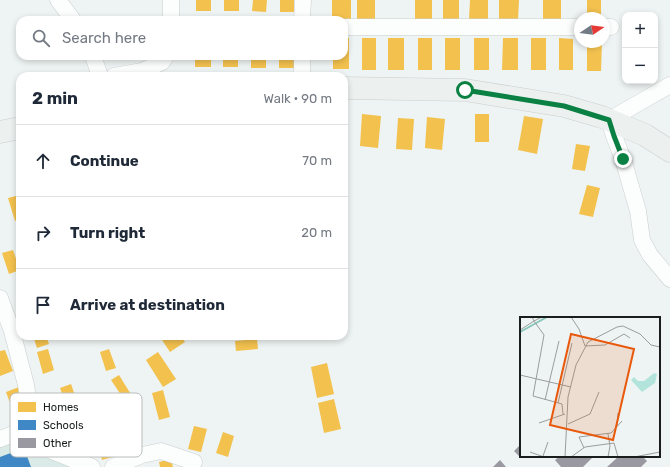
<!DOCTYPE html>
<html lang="en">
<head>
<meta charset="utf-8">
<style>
	:root { --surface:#fff; --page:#f2f2f3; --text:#1f2937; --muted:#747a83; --line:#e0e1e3 }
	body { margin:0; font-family:Rubik,sans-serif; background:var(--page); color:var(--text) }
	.controls { position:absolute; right:12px; top:12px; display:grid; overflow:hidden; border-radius:8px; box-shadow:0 2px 6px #0003 }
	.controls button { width:36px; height:36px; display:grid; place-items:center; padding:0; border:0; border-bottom:1px solid var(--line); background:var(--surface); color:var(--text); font:20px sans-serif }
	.compass { position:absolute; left:574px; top:12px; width:36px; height:36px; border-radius:50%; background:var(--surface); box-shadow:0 2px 6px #0003; rotate:77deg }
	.stop { position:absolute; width:12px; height:12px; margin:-9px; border:3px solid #0b8043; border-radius:50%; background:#fff }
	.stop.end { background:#0b8043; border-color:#fff; box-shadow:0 1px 4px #0008 }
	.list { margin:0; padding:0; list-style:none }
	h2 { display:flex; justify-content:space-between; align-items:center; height:52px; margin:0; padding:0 16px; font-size:17px }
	h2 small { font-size:13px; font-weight:400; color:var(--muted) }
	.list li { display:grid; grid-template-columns:26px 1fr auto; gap:12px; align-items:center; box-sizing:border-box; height:72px; padding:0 16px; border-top:1px solid var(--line) }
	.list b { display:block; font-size:15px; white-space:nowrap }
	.list em { font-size:13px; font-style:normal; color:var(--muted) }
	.icon { flex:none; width:22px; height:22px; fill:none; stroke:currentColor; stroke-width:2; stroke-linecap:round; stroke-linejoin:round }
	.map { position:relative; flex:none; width:670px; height:467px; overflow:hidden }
	.search { position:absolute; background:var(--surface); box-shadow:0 2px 6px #0003; left:16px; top:16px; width:332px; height:44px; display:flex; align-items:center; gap:10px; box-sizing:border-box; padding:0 14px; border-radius:12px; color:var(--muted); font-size:15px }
	.panel { position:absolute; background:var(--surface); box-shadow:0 2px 6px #0003; left:16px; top:72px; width:332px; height:268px; border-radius:12px }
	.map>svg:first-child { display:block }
	.built { fill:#daeae7 }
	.homes { fill:#f2c14e }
	.schools { fill:#3f88c5 }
	.building { fill:#9a98a0 }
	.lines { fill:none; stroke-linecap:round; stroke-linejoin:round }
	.street-casing { stroke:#cacfce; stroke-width:17 }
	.secondary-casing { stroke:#cacfce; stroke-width:23 }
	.street { stroke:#fcfdfd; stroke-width:16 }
	.secondary { stroke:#ecf1f0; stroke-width:22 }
	.route { stroke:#0b8043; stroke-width:5 }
	.inset-river { fill:none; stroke:#86c6bb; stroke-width:2 }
	.inset-road { fill:none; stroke:#999e9d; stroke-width:1 }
	.view { fill:#e8590c; fill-opacity:0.15; stroke:#e8590c; stroke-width:2 }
	.inset-edge { fill:none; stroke:#191e1d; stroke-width:2 }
	.key { fill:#fff; stroke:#babcbb; stroke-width:1 }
	.key-label { font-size:11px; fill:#191e1d }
</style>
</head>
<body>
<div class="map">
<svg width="670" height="467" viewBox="0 0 670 467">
	<rect width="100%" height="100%" fill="#eef4f3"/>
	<path class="built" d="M33 433 76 467H0V445Z"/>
	<g class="homes">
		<rect x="196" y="0" width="15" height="11"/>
		<rect x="224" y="0" width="15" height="11"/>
		<path d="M253 0H267L266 12 252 11Z"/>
		<rect x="280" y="0" width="14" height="12"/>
		<rect x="332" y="0" width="19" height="19"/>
		<rect x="357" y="0" width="18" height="19"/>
		<rect x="415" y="0" width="17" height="19"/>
		<rect x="443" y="0" width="16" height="19"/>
		<path d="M470 0H488V20L469 19Z"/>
		<path d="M499 0H519L518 20H499Z"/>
		<rect x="543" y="0" width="18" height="20"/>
		<rect x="587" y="0" width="14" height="18"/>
		<path d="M344 38H349V69H333V56H344Z"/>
		<rect x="362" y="38" width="14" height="32"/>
		<rect x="388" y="38" width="16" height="32"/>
		<rect x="418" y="38" width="14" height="32"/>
		<rect x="445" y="38" width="15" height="32"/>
		<rect x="474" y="38" width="15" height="32"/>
		<path d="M503 38H518V70H502Z"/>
		<rect x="531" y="38" width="15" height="32"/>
		<path d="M559 38 573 39V70H559Z"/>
		<path d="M587 42H602L601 71H587Z"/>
		<rect x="195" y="56" width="16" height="11"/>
		<rect x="223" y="56" width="15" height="11"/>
		<rect x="251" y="56" width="15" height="12"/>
		<rect x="279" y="56" width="15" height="12"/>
		<path d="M362 114 381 116 378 148 360 146Z"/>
		<rect x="475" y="114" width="14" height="28"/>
		<path d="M524 116 543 119 537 154 518 150Z"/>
		<path d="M427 117 445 119 442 150 425 148Z"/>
		<path d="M398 118 414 119 412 150 396 149Z"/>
		<path d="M576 144 590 146 585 171 572 169Z"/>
		<path d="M587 185 600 188 593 217 579 214Z"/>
		<path d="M20 195V219L15 221 8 198Z"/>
		<path d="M13 250 20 270 9 274 2 253Z"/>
		<path d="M33 336H46L49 344 37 348Z"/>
		<path d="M162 336H181L185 342 170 352 160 337Z"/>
		<path d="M257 339 258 349 236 351 235 341Z"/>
		<path d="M48 349 54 370 43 374 37 352Z"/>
		<path d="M109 349 116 368 106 371 100 352Z"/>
		<path d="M5 350 13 371 0 376V351Z"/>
		<path d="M158 352 176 379 163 387 146 360Z"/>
		<path d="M327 363 334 394 317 398 311 367Z"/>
		<path d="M119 375 132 396 125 401 111 380Z"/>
		<path d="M71 384 79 407 68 410 60 388Z"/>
		<path d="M19 387 26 407 13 411 6 392Z"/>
		<path d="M163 390 170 417 159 420 152 393Z"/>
		<path d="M334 399 341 429 324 433 318 403Z"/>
		<path d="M194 426 207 429 201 452 188 449Z"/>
		<path d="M223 432 234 436 228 457 216 453Z"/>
		<path d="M110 434 116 456 102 460 96 438Z"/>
		<path d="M171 459 173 467H160L159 462Z"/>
	</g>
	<path class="schools" d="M24 448 31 467H0V457Z"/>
	<g class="building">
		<path d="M521 444V456H523L521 458 514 451Z"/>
		<path d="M560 456H594L583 467H561L555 460Z"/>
		<path d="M619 456H642L647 461 641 467H607Z"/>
		<path d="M500 460 506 467H493Z"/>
	</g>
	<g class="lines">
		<g class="street-casing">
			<g id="street">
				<path d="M58 0 73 20"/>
				<path d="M171 20V0"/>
				<path d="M302 20 303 0"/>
				<path d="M344 27H580"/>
				<path d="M604 27H611"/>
				<path d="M93 56 100 76"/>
				<path d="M114 76 142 71 162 62 166 56"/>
				<path d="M302 76V56"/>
				<path d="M670 85 609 120 614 136 623 159 638 211 642 240 650 255 670 279"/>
				<path d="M0 298 12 331 26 385 30 411 43 441 52 451 92 467"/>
				<path d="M0 439 36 425"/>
				<path d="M113 467 142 455 161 451 194 462"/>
			</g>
		</g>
		<g class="secondary-casing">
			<g id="secondary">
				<path d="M344 88 465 90 564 106 602 117 645 135 670 151"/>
				<path d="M0 132 20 128"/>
			</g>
		</g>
		<use href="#street" class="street"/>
		<use href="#secondary" class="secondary"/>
	</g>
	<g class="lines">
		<path class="route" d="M465 90 564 106 609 120 614 136 623 159"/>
	</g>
	<g transform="translate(520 317)">
		<rect width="140" height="140" fill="#eef4f3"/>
		<path d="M134 56 137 57 135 66 122 75 111 63 114 60 118 64H124Z" fill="#b3e4db"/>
		<path class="inset-river" d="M0 15 27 0"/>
		<path class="inset-road" d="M12 0 14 4 22 0M51 0 59 12 65 29 85 28 104 17 110 21M0 13 14 4 24 18 13 79 42 87 43 97M0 58 51 70M25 83 39 24M38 86 52 26M19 106 45 97M48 107 70 97 79 75M97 109 98 96M64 131 59 120 91 116 102 104M10 135 24 140M23 139 28 125M45 140 48 80 56 48 68 25 97 10 103 9 120 17 131 28 140 30M51 140 65 130 94 126 98 140M88 140 90 129 88 117M114 140 140 135"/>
		<path class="view" d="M51 17 114 32 93 123 30 108Z"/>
		<rect width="140" height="140" class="inset-edge"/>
	</g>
	<rect x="10" y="393" width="132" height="64" rx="6" class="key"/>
	<rect x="18" y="402" width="18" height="10" fill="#f2c14e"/>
	<rect x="18" y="420" width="18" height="10" fill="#3f88c5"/>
	<rect x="18" y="438" width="18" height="10" fill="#9a98a0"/>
	<g class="key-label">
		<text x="43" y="411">Homes</text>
		<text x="43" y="429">Schools</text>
		<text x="43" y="447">Other</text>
	</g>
</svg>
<div class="controls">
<button>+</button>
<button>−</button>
</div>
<svg class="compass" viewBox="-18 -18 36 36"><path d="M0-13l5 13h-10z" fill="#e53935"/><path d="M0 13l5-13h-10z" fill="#747a83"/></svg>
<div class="stop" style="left:465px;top:90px"></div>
<div class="stop end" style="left:623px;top:159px"></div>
<div class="search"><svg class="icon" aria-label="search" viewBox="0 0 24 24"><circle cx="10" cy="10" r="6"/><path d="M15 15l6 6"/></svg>Search here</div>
<section class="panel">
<h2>2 min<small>Walk · 90 m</small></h2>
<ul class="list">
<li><svg class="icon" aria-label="ahead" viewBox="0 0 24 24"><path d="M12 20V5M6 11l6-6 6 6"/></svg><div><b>Continue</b></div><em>70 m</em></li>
<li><svg class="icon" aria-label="right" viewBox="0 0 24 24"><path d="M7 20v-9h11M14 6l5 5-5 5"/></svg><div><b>Turn right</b></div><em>20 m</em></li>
<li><svg class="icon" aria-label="arrive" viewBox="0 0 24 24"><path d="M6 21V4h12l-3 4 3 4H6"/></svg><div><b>Arrive at destination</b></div></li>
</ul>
</section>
</div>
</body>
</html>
